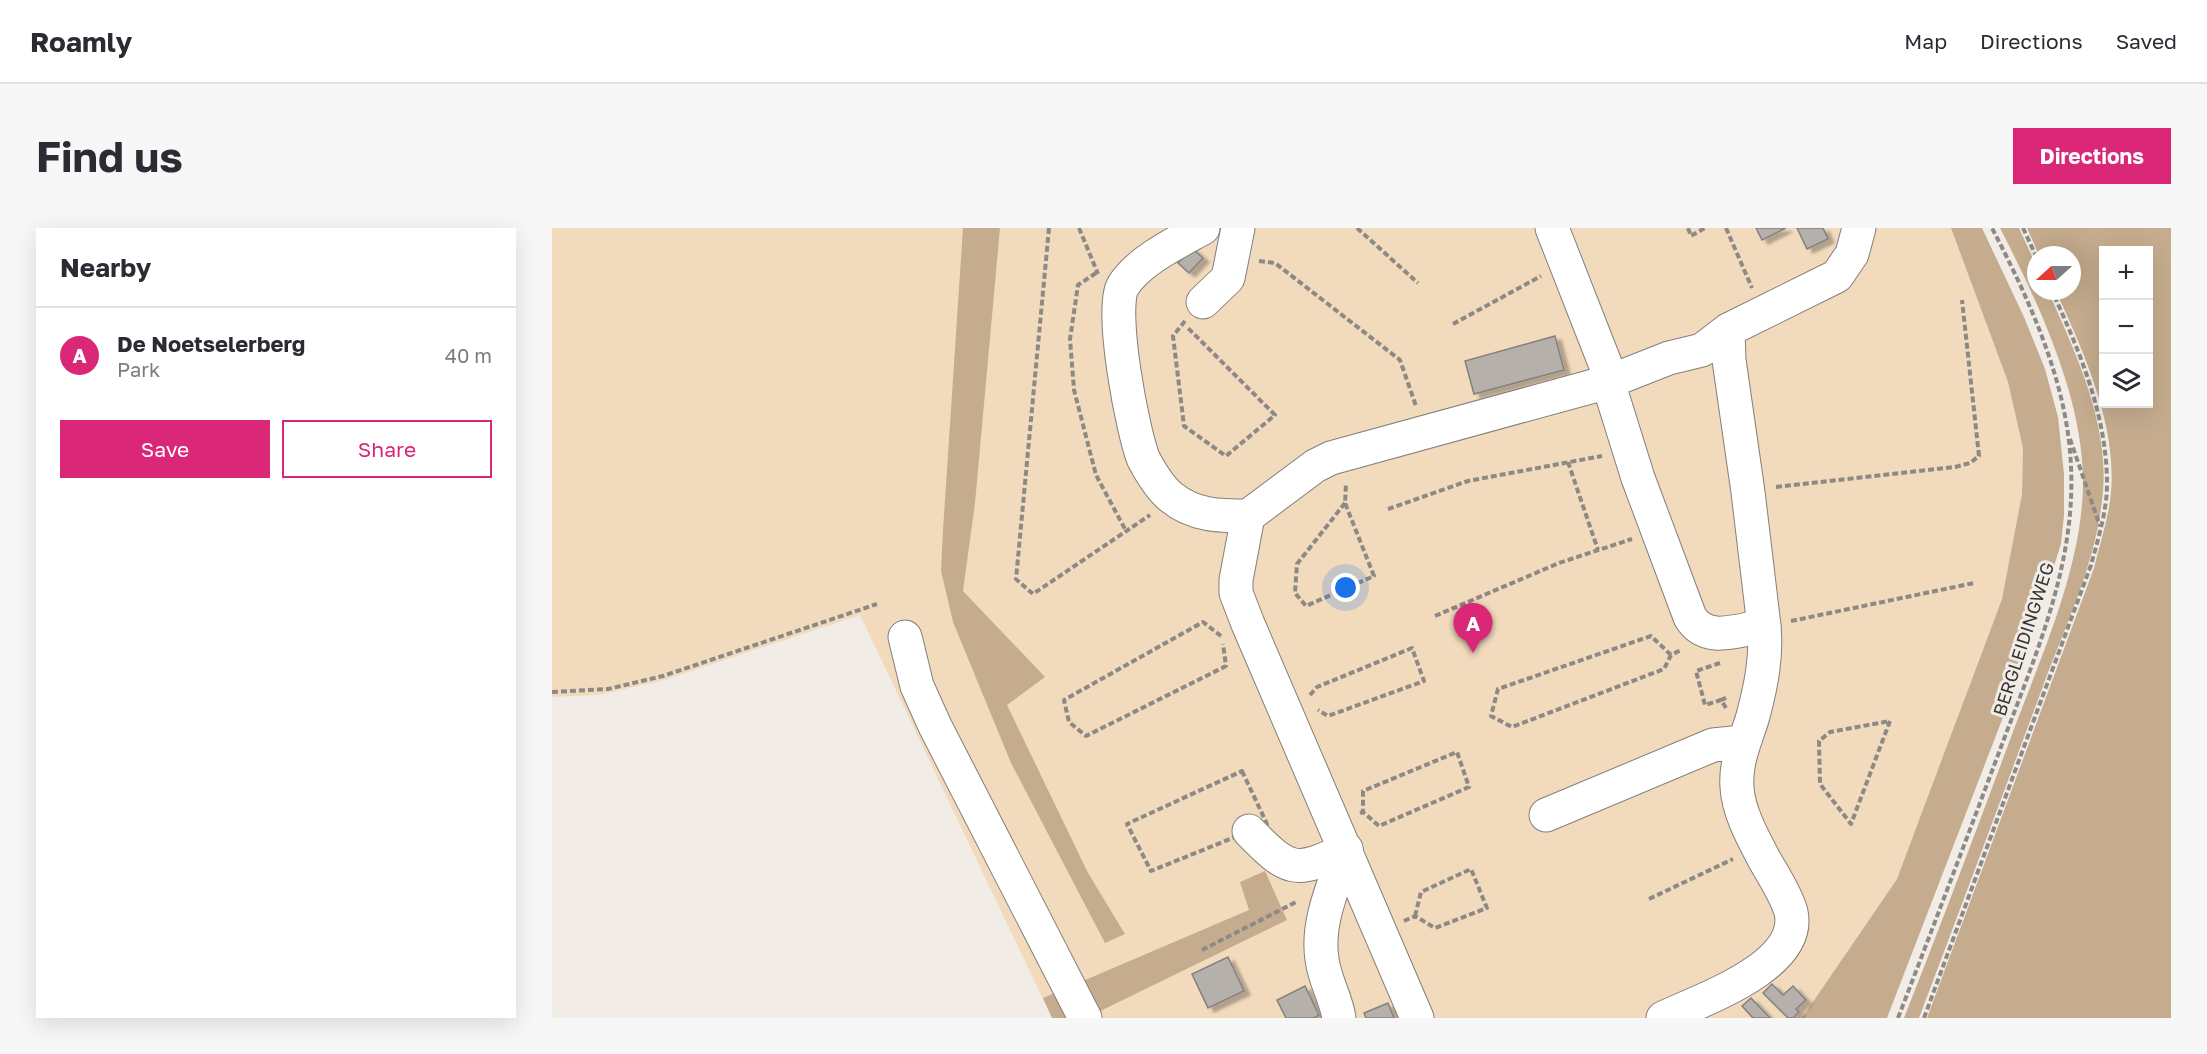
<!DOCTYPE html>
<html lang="en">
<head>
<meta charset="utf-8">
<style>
	:root { --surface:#fff; --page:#f7f7f7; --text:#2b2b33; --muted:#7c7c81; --line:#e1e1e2; --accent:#db2777 }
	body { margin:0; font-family:"Golos Text",sans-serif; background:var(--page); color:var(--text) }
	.controls { position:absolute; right:18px; top:18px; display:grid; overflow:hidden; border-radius:0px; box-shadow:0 6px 24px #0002 }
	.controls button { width:54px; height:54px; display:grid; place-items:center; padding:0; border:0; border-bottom:2px solid var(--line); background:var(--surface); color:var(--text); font:30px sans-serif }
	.compass { position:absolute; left:1475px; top:18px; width:54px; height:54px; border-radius:50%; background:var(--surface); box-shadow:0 6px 24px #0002; rotate:249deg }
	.you { position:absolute; left:794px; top:360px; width:21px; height:21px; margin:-15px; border:4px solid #fff; border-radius:50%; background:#1a73e8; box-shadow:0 0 0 9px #1a73e833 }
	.badge { display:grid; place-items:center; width:39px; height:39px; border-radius:50%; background:var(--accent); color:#fff; font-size:20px; font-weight:700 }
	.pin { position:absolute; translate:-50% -50px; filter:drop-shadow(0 2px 3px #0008) }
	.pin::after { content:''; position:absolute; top:32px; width:21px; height:18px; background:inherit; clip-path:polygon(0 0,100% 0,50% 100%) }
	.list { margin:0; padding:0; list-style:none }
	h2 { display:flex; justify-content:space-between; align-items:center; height:78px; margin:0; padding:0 24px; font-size:26px }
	h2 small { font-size:20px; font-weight:400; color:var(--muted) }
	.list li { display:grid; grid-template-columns:39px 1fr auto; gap:18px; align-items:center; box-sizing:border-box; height:96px; padding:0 24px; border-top:2px solid var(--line) }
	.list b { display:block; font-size:22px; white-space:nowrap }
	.list p { margin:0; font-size:20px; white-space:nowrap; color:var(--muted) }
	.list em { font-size:20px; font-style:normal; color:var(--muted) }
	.actions { display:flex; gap:12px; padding:18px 24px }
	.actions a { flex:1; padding:14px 0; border:2px solid var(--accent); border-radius:0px; text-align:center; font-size:21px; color:var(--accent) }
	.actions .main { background:var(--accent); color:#fff }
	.icon { flex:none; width:33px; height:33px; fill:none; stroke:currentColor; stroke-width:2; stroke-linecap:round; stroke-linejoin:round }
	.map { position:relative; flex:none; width:1619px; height:790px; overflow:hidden; border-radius:0px }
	header { display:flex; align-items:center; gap:36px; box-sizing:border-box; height:84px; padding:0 30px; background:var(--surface); border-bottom:2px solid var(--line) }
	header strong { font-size:28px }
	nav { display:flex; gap:33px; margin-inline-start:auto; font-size:21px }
	.intro { display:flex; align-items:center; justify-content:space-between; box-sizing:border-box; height:144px; padding:0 36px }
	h1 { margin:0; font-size:42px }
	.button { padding:15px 27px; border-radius:0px; background:var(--accent); color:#fff; font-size:21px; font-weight:700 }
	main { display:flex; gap:36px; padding:0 36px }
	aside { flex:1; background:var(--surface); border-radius:0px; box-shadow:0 6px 24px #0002 }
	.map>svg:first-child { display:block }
	.green { fill:#f2dabd }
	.forest { fill:#c5ac8e; fill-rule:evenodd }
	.building { fill:#b5b0ab; stroke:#84807b; stroke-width:1.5; filter:url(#shadow) }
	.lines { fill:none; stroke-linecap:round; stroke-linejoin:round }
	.minor-casing { stroke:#837f7a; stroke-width:35 }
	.path { stroke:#8d8985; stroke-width:4; stroke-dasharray:6 3; stroke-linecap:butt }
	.minor { stroke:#fff; stroke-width:33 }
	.labels { text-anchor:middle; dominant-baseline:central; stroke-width:6; stroke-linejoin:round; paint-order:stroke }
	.street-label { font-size:18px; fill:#383634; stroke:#f1ece6 }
</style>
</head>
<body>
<header>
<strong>Roamly</strong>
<nav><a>Map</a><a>Directions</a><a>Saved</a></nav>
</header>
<div class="intro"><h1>Find us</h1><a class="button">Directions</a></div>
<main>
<aside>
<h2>Nearby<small></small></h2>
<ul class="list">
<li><span class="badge">A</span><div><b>De Noetselerberg</b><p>Park</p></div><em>40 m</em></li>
</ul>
<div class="actions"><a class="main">Save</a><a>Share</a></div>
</aside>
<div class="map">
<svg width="1619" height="790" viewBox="0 0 1619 790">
	<defs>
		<filter id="shadow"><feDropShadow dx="6" dy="4" stdDeviation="1.5" flood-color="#0004"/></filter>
	</defs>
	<rect width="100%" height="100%" fill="#f1ece6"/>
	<path class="green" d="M0 0H1399L1456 154 1471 220 1470 266 1450 371 1418 455 1400 510 1345 651 1292 728 1272 790H500L308 387 109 453 45 467 0 469Z"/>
	<g class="forest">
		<path d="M411 0H448L423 275 411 363 493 449 455 477 536 645 573 706 553 715 459 535 401 394 389 343 391 302Z"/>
		<path d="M1399 0H1430L1472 89 1493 141 1506 189 1512 246V287L1509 316 1465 453 1335 790H1250L1345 651 1450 371 1470 266 1471 220 1456 154Z"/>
		<path d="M1448 0H1467L1484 37V63H1496C1523 123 1557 195 1551 263 1546 330 1514 396 1491 458 1450 569 1409 679 1367 790H1352C1390 694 1426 598 1462 501 1491 424 1531 336 1531 253 1531 169 1486 74 1448 0Z"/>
		<path d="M1475 0H1619V790H1375L1542 340C1548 315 1557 289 1559 264 1565 196 1531 123 1504 63H1520V27H1487ZM1552 22H1596V176H1552Z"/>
		<path d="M713 643 735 692 534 790H500L491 770 697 682 688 654Z"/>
	</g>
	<g class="building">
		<path d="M1204 0H1234L1210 12Z"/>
		<path d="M1245 0H1271L1276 11 1255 21Z"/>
		<path d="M640 20 651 30 637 45 626 35Z"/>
		<path d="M1003 108 1012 142 922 166 913 133Z"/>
		<path d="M676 729 692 763 656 780 640 746Z"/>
		<path d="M1220 756 1231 767 1241 758 1254 772 1244 781 1247 784 1241 790H1236L1211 765Z"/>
		<path d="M753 758 767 787 762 790H734L725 772Z"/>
		<path d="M1199 770 1218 790H1201L1190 778Z"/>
		<path d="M836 775 842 790H814L812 785Z"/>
	</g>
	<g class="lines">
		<g class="minor-casing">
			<g id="minor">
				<path d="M651 0C626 14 586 33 571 58 557 80 581 207 592 232 599 245 608 260 619 269 642 288 668 288 696 288"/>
				<path d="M651 74 676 50 686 0"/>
				<path d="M1176 102 1177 132 1196 264 1212 398C1186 402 1154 416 1138 389L1086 250 1056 154 1117 130 1150 122 1176 102 1285 48 1300 26 1307 0"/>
				<path d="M353 409 365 458 383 498 533 790"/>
				<path d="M994 587 1161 517 1191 514"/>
				<path d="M697 603C736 643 743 647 794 621"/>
				<path d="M787 790C784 770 772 751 770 731 764 694 783 655 794 621"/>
				<path d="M865 790 696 396 684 365V352L696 288 763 238 779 230 1056 154 1054 138 1000 0"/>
				<path d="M1111 790C1149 772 1251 738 1239 684 1234 666 1221 647 1212 631 1201 610 1186 583 1185 559 1183 533 1194 512 1201 488 1209 458 1215 429 1212 398"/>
			</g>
		</g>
		<g class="path">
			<path d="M497 0 464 351 481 366 598 287"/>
			<path d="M527 0 546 46"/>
			<path d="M805 0 866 55"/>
			<path d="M1136 0 1139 8 1153 0"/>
			<path d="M1174 0 1200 60"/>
			<path d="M1471 0 1484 28"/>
			<path d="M707 33 723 35 848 132 864 178"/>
			<path d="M544 45 526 57 518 111 522 162 544 247 574 303"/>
			<path d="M633 93 621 108 632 198 674 228 723 187 636 100"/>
			<path d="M901 96 989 48"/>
			<path d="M1518 211 1548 298"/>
			<path d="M1016 234 1046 322"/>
			<path d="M1224 259 1403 239 1418 235 1427 228 1410 72"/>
			<path d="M793 275 745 336 743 365 754 378 822 348 793 275 794 256"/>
			<path d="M836 281 916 253 1050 228"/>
			<path d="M883 388 1007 335 1080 311"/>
			<path d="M1239 393 1422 355"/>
			<path d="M669 408 651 394 512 472 517 494 534 508 674 438 671 416"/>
			<path d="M1119 427 1099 408 946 461 939 488 960 499 1112 441 1119 427 1129 422"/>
			<path d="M1168 435 1144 443 1153 477 1169 472"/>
			<path d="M0 464 56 461 111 448 325 376"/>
			<path d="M758 467 765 459 860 420 872 453 776 488 766 482"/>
			<path d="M1174 480 1169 472 1176 469"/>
			<path d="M1338 493 1299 596 1268 556 1267 513 1278 504Z"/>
			<path d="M690 543 715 596 599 643 575 596Z"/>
			<path d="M808 585 811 584 827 598 917 559 905 524 811 563V584"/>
			<path d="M1097 671 1181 631"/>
			<path d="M852 693 863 688 883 700 935 680 919 641 869 664 863 688"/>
			<path d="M650 722 746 673"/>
			<path d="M1346 790C1380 702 1413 615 1446 527 1480 435 1524 340 1519 239 1516 156 1478 73 1440 0"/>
			<path d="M1372 790 1539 337C1546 311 1555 283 1555 256 1555 188 1528 124 1500 63"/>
		</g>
		<use href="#minor" class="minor"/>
	</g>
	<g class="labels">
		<g class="street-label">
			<text transform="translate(1471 411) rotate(-72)">BERGLEIDINGWEG</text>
		</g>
	</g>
</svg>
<div class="controls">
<button>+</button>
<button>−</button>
<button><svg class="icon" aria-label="layers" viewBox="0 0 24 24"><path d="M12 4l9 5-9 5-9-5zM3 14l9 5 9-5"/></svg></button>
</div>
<svg class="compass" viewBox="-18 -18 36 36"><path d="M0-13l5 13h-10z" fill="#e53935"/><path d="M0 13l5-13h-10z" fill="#7c7c81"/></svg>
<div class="you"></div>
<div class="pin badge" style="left:921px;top:425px">A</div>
</div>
</main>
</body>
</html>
